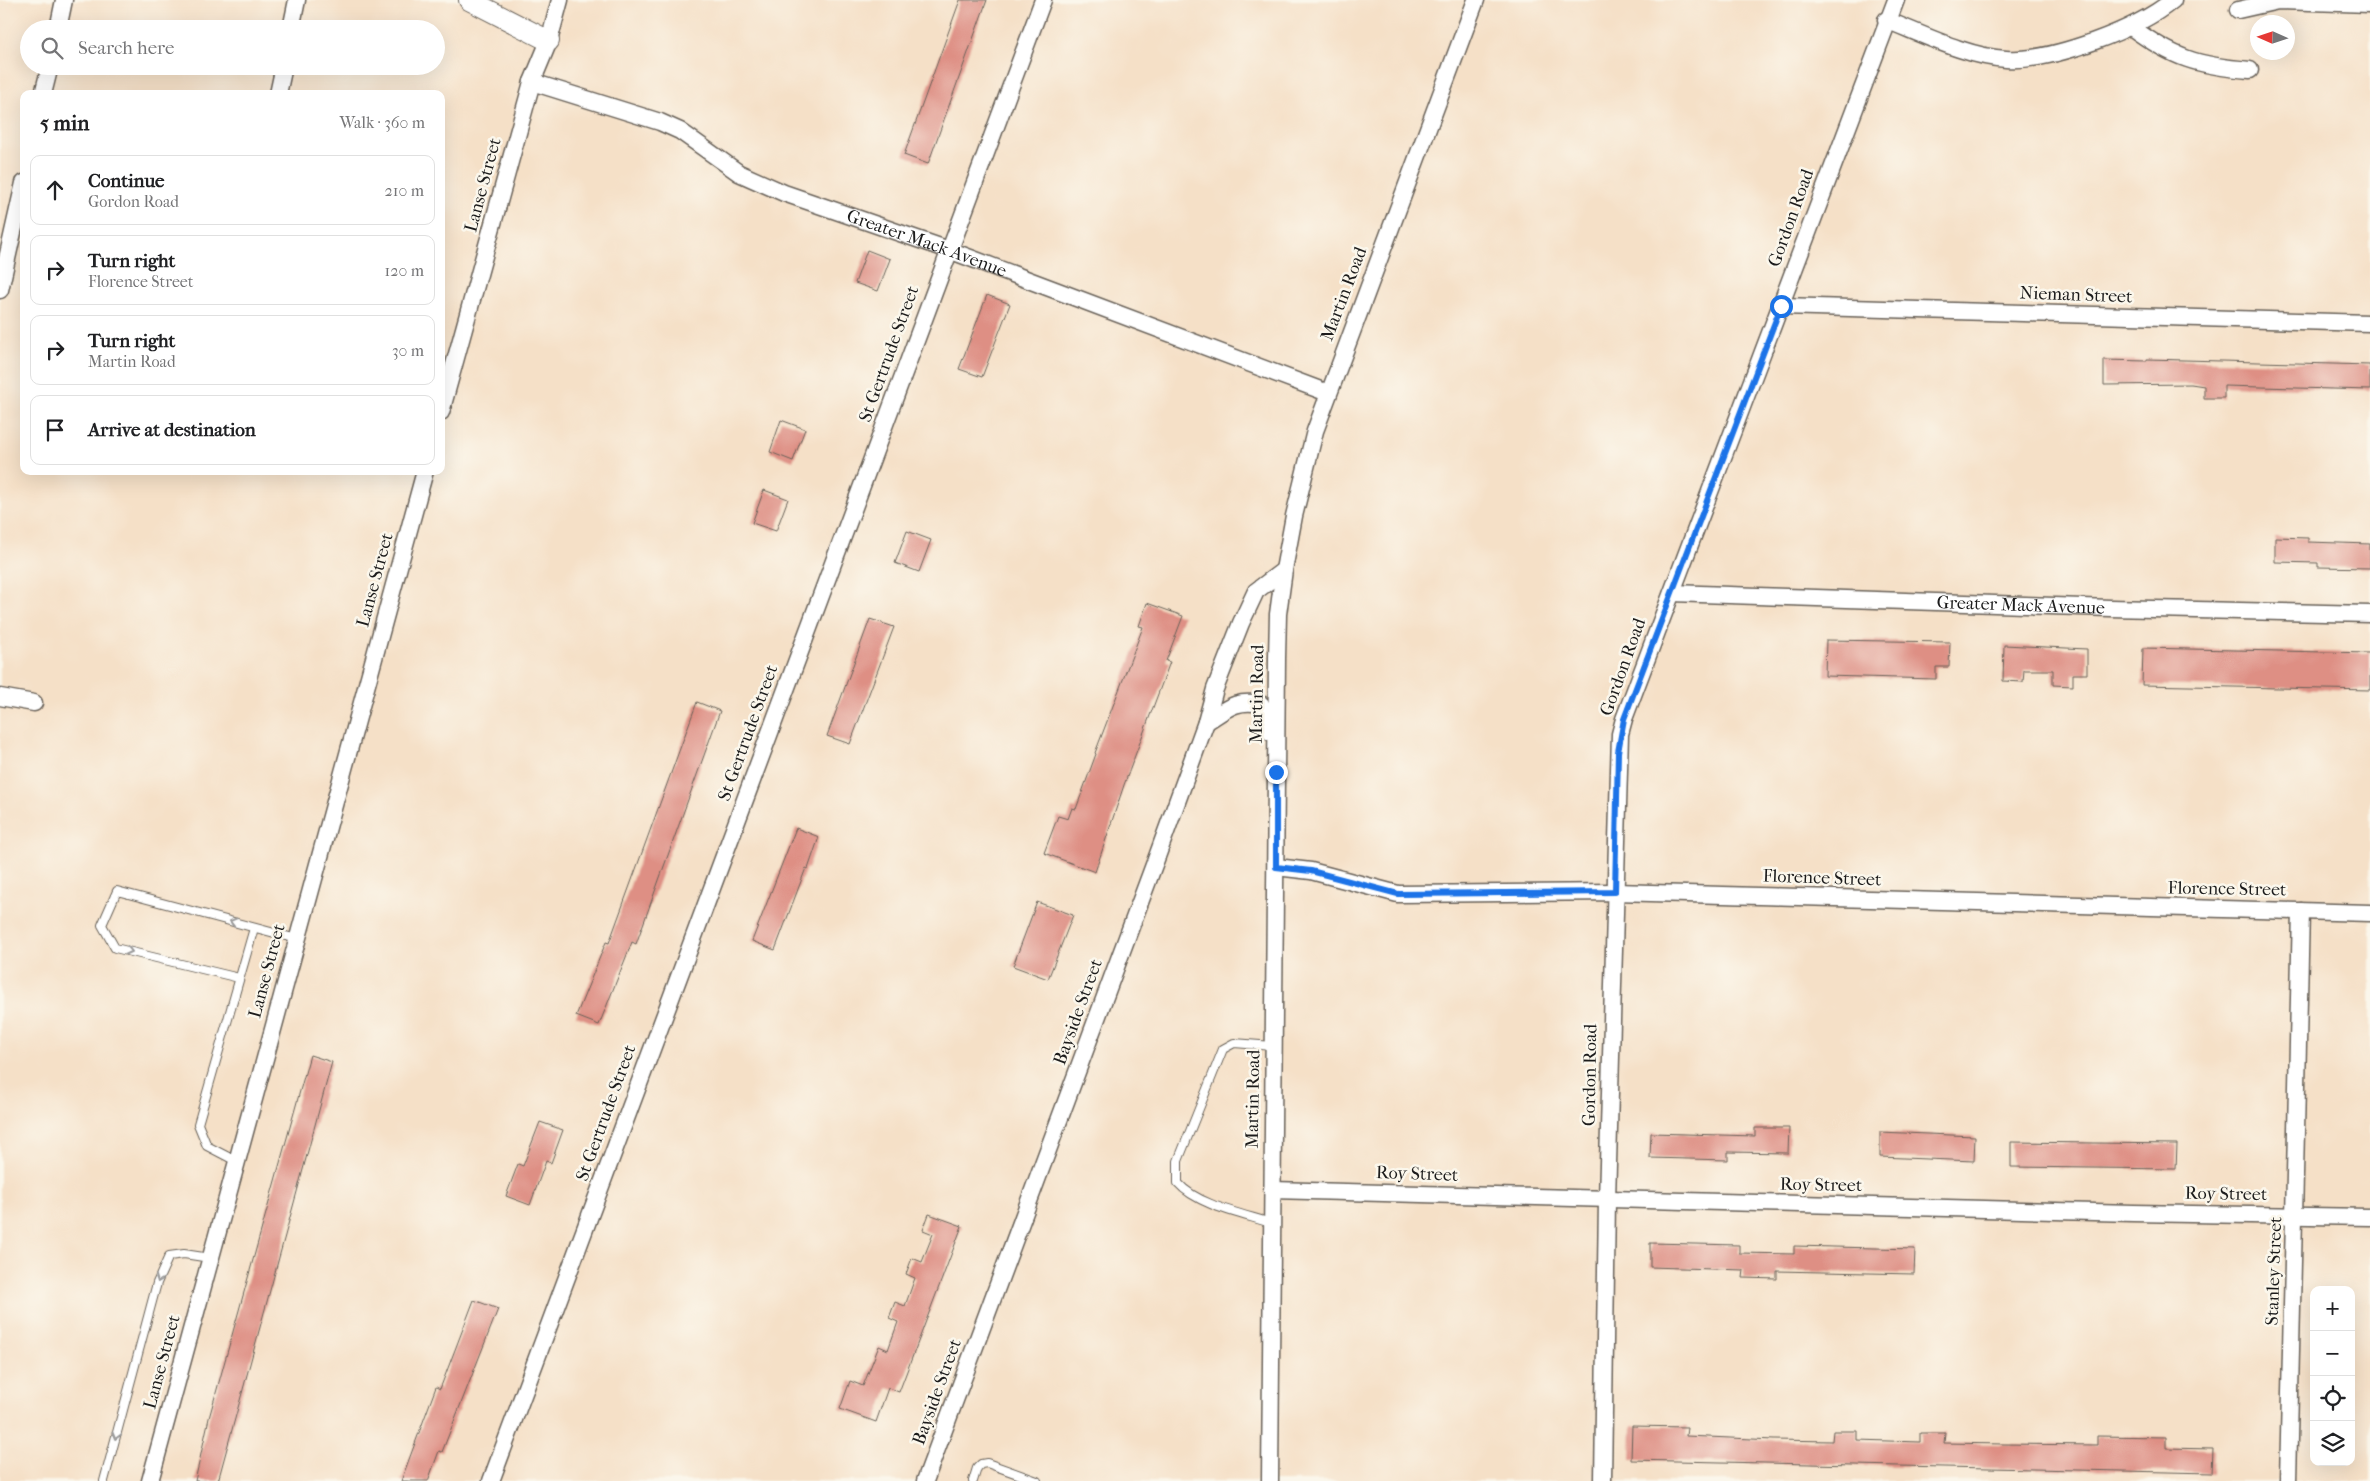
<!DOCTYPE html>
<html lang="en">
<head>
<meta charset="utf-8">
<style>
	:root { --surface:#fff; --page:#f6f6f6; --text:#202124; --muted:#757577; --line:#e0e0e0 }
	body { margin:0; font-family:"IM FELL French Canon",serif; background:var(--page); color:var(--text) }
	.controls { position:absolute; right:15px; bottom:15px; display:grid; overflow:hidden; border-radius:10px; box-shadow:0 5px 20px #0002 }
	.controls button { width:45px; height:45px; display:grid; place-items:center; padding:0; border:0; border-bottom:1px solid var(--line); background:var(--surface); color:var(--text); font:25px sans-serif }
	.compass { position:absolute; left:2250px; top:15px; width:45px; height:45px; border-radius:50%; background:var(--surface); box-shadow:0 5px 20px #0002; rotate:273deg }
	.stop { position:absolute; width:15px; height:15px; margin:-11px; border:4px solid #1a73e8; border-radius:50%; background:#fff }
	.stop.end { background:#1a73e8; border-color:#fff; box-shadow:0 1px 5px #0008 }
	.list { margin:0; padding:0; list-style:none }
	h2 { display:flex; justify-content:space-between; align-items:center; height:65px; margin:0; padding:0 20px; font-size:21px }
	h2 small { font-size:16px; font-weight:400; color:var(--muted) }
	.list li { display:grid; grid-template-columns:32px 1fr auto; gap:15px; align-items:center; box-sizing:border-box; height:70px; margin:0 10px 10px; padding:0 10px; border:1px solid var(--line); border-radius:10px }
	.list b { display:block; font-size:19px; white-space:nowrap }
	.list p { margin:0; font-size:16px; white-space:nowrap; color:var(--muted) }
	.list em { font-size:16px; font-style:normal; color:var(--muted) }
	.icon { flex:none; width:28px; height:28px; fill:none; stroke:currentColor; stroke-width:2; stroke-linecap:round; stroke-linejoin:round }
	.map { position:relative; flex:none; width:2370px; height:1481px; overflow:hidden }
	.search { position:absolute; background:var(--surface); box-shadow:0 5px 20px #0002; left:20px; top:20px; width:425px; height:55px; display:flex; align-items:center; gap:12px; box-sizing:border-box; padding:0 18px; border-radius:28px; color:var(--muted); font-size:19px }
	.panel { position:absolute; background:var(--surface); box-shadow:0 5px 20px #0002; left:20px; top:90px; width:425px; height:385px; border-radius:10px }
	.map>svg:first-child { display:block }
	.building { fill:#de8f84 }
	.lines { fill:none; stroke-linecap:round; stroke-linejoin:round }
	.service-casing { stroke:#686158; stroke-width:10 }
	.minor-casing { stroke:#686158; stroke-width:19 }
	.tertiary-casing { stroke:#686158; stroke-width:22 }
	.service { stroke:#fff; stroke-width:8 }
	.minor { stroke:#fff; stroke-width:16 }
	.tertiary { stroke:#fff; stroke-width:20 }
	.oneway { stroke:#999 }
	.route { stroke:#1a73e8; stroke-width:6 }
	.labels { text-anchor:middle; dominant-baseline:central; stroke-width:5; stroke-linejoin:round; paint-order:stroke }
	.street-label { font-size:18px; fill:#1c1c1c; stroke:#fbf7ec }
</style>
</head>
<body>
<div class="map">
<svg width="2370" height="1481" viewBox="0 0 2370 1481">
	<rect width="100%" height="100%" fill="#fbf7ec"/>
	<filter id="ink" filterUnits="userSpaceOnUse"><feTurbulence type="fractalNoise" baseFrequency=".02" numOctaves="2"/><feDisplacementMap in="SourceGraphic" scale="10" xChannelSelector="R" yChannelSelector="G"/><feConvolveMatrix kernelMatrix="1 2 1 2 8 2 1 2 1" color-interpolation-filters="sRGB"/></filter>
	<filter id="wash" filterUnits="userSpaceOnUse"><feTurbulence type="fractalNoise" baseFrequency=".0096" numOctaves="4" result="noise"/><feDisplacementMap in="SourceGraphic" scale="20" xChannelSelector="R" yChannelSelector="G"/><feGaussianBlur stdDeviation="1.12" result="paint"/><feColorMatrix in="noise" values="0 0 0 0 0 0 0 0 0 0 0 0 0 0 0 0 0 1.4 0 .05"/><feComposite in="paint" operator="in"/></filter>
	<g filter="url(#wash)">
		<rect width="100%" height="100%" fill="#f5e0c7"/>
		<g id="blocks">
			<g class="building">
				<path d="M960 0H987L928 164 904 155Z"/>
				<path d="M867 250 890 259 878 291 855 283Z"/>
				<path d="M987 295 1010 304 982 377 959 369Z"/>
				<path d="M2147 359 2370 365V390L2224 386V398H2204V386L2191 384 2104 385V360L2147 361Z"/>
				<path d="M781 420 805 429 793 461 770 452Z"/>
				<path d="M764 490 788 499 776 531 752 523Z"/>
				<path d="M907 531 931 540 919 572 895 563Z"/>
				<path d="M2275 537 2308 538V542L2370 544V568L2318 567V563L2275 562Z"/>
				<path d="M1147 603 1183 616 1166 661 1170 662 1124 785 1095 872 1044 853 1058 816 1068 819 1072 808 1076 809 1096 754 1095 753 1143 627 1139 626Z"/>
				<path d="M870 619 894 627 850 744 827 736Z"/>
				<path d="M1826 640 1950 642 1949 667H1936V679L1825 676Z"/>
				<path d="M2004 645 2087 649V674H2073V686L2053 685V670H2024L2023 682 2003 681Z"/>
				<path d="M2143 648 2370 653V690L2142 685Z"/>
				<path d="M697 702 720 711 636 944 632 942 599 1025 576 1016 606 942 609 943Z"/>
				<path d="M796 828 819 837 808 869 806 868 775 950 752 941Z"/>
				<path d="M1037 902 1073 915 1048 979 1013 966Z"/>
				<path d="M310 1055 332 1062 298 1188 218 1481H195L209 1418Z"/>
				<path d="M540 1122 563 1130 551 1163 546 1161 530 1205 506 1196 518 1164 523 1166Z"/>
				<path d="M1755 1128H1789L1788 1153 1728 1152V1160L1650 1158 1651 1133 1755 1136Z"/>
				<path d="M1880 1132 1975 1136 1974 1161 1880 1157Z"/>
				<path d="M2011 1142 2177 1144 2176 1169 2011 1167Z"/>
				<path d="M929 1214 962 1226 899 1392 888 1388 876 1422 840 1409 850 1381 863 1386 879 1346 888 1350 898 1322 889 1318 895 1302 905 1306 915 1278 906 1274 912 1258 922 1262 933 1234 923 1230Z"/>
				<path d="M1650 1243 1739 1245V1253L1794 1254V1246L1915 1249 1914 1274 1777 1271V1279L1743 1278 1744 1270 1650 1267Z"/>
				<path d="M474 1300 498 1309 442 1452 439 1451 428 1481H401L436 1387 440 1389Z"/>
				<path d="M1632 1426 1687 1427 1686 1436 1774 1440 1832 1441 1833 1431H1857V1440L1920 1442V1433H1945L1944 1443 2004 1444 2097 1445V1436L2166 1437V1448L2213 1449 2212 1473 1631 1460Z"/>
			</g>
		</g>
	</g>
	<g filter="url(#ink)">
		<use href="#blocks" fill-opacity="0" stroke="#686158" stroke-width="1"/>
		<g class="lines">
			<g class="service-casing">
				<g id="service">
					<path d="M239 978 115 948 102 925 117 891 297 939"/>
					<path d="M236 1161 207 1146 198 1124 254 928"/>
					<path d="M1271 1223C1243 1214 1197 1205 1178 1183V1161L1223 1049 1234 1043 1273 1046"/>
					<path d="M104 1481 157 1283 169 1256 184 1254 210 1258"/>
					<path d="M973 1481 977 1468 981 1464 987 1463 1037 1481"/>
				</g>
			</g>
			<g class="minor-casing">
				<g id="minor">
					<path d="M2238 10 2278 1 2370 4"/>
					<path d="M1886 20C1922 34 1968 57 2006 59 2052 62 2138 29 2173 0"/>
					<path d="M2131 27C2173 58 2198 66 2250 70"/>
					<path d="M58 29 64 0"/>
					<path d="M291 29 297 0"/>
					<path id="s1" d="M532 82 660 122 680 131 739 173 784 193 949 250 1328 393"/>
					<path d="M43 94 50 66"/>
					<path d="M278 94 284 66"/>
					<path d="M0 290 24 183"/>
					<path d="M1781 306 2370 323"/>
					<path d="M441 412 532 82 549 41 560 0"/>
					<path id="s2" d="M1672 593 2110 608 2370 614"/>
					<path d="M0 697 34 703"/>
					<path d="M1206 722C1227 709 1235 699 1261 704L1266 714 1270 732"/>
					<path d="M1276 867 1311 871 1398 894 1615 892 2370 913"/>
					<path d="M1272 1190 2133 1213 2370 1217"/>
					<path d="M150 1481 425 471"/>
					<path d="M491 1481 1043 0"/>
					<path d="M925 1481 1158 854 1206 722 1215 689 1241 623 1256 591 1284 570"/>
					<path d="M1270 1481 1277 658 1278 614 1284 570 1294 516 1315 431 1476 0"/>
					<path d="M1603 1481 1607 1200 1620 734 1624 719 1896 0"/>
					<path d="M2288 1481 2301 911"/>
				</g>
			</g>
			<g class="tertiary-casing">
				<path id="tertiary" d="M469 0 549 41"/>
			</g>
			<use href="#service" class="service"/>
			<use href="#minor" class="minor"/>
			<use href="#tertiary" class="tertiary"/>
		</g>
		<defs><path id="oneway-chevron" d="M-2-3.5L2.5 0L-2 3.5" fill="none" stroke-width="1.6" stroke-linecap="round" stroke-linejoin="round" transform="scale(1.25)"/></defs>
		<g class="oneway">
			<use href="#oneway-chevron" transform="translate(233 922) rotate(-165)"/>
			<use href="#oneway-chevron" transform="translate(129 951) rotate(14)"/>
			<use href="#oneway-chevron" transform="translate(159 1279) rotate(111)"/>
			<use href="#oneway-chevron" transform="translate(116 1436) rotate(105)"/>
		</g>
	</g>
	<g class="lines" filter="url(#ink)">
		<path class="route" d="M1276 772V867L1311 871 1398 894 1615 892 1618 752 1624 719 1781 306"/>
	</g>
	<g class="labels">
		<g class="street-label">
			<text transform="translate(483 185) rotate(-75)">Lanse Street</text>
			<text transform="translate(1791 218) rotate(-70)">Gordon Road</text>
			<text stroke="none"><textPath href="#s1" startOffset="429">Greater Mack Avenue</textPath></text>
			<text transform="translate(1344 294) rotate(-69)">Martin Road</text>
			<text transform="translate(2076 295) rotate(2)">Nieman Street</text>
			<text transform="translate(889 354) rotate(-70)">St Gertrude Street</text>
			<text transform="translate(375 580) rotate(-75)">Lanse Street</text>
			<text stroke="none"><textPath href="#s2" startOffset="349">Greater Mack Avenue</textPath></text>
			<text transform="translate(1623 667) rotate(-70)">Gordon Road</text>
			<text transform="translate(1257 694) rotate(-89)">Martin Road</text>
			<text transform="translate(748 733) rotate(-70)">St Gertrude Street</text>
			<text transform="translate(1822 878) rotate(2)">Florence Street</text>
			<text transform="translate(2227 889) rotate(1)">Florence Street</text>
			<text transform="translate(267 971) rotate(-75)">Lanse Street</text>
			<text transform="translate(1078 1012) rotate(-70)">Bayside Street</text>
			<text transform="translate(1590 1075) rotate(-89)">Gordon Road</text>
			<text transform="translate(1253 1099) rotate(-89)">Martin Road</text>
			<text transform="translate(606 1113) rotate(-70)">St Gertrude Street</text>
			<text transform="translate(1417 1174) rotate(2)">Roy Street</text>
			<text transform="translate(1821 1185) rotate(1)">Roy Street</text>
			<text transform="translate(2226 1194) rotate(1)">Roy Street</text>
			<text transform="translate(2274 1271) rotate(-88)">Stanley Street</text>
			<text transform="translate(162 1362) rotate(-75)">Lanse Street</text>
			<text transform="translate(937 1392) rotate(-70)">Bayside Street</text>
		</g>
	</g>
</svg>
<div class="controls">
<button>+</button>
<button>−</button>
<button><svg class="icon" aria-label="locate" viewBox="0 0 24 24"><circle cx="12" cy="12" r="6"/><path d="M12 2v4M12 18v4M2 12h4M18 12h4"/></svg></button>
<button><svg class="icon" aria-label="layers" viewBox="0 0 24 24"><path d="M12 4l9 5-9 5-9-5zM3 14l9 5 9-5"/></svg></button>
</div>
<svg class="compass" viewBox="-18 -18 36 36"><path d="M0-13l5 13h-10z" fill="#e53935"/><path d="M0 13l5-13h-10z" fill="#757577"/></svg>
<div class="stop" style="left:1781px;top:306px"></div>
<div class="stop end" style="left:1276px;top:772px"></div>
<div class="search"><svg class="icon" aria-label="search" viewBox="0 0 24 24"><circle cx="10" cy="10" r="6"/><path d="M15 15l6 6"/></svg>Search here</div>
<section class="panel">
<h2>5 min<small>Walk · 360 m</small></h2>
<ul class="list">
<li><svg class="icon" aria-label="ahead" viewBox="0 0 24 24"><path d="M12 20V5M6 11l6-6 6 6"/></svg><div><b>Continue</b><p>Gordon Road</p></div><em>210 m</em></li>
<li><svg class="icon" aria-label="right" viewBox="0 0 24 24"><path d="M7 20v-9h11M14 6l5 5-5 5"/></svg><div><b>Turn right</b><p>Florence Street</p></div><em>120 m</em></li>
<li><svg class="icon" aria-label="right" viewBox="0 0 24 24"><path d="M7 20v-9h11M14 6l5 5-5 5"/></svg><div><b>Turn right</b><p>Martin Road</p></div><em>30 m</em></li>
<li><svg class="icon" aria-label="arrive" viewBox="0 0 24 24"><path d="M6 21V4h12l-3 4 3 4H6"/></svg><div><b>Arrive at destination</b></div></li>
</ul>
</section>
</div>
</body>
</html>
